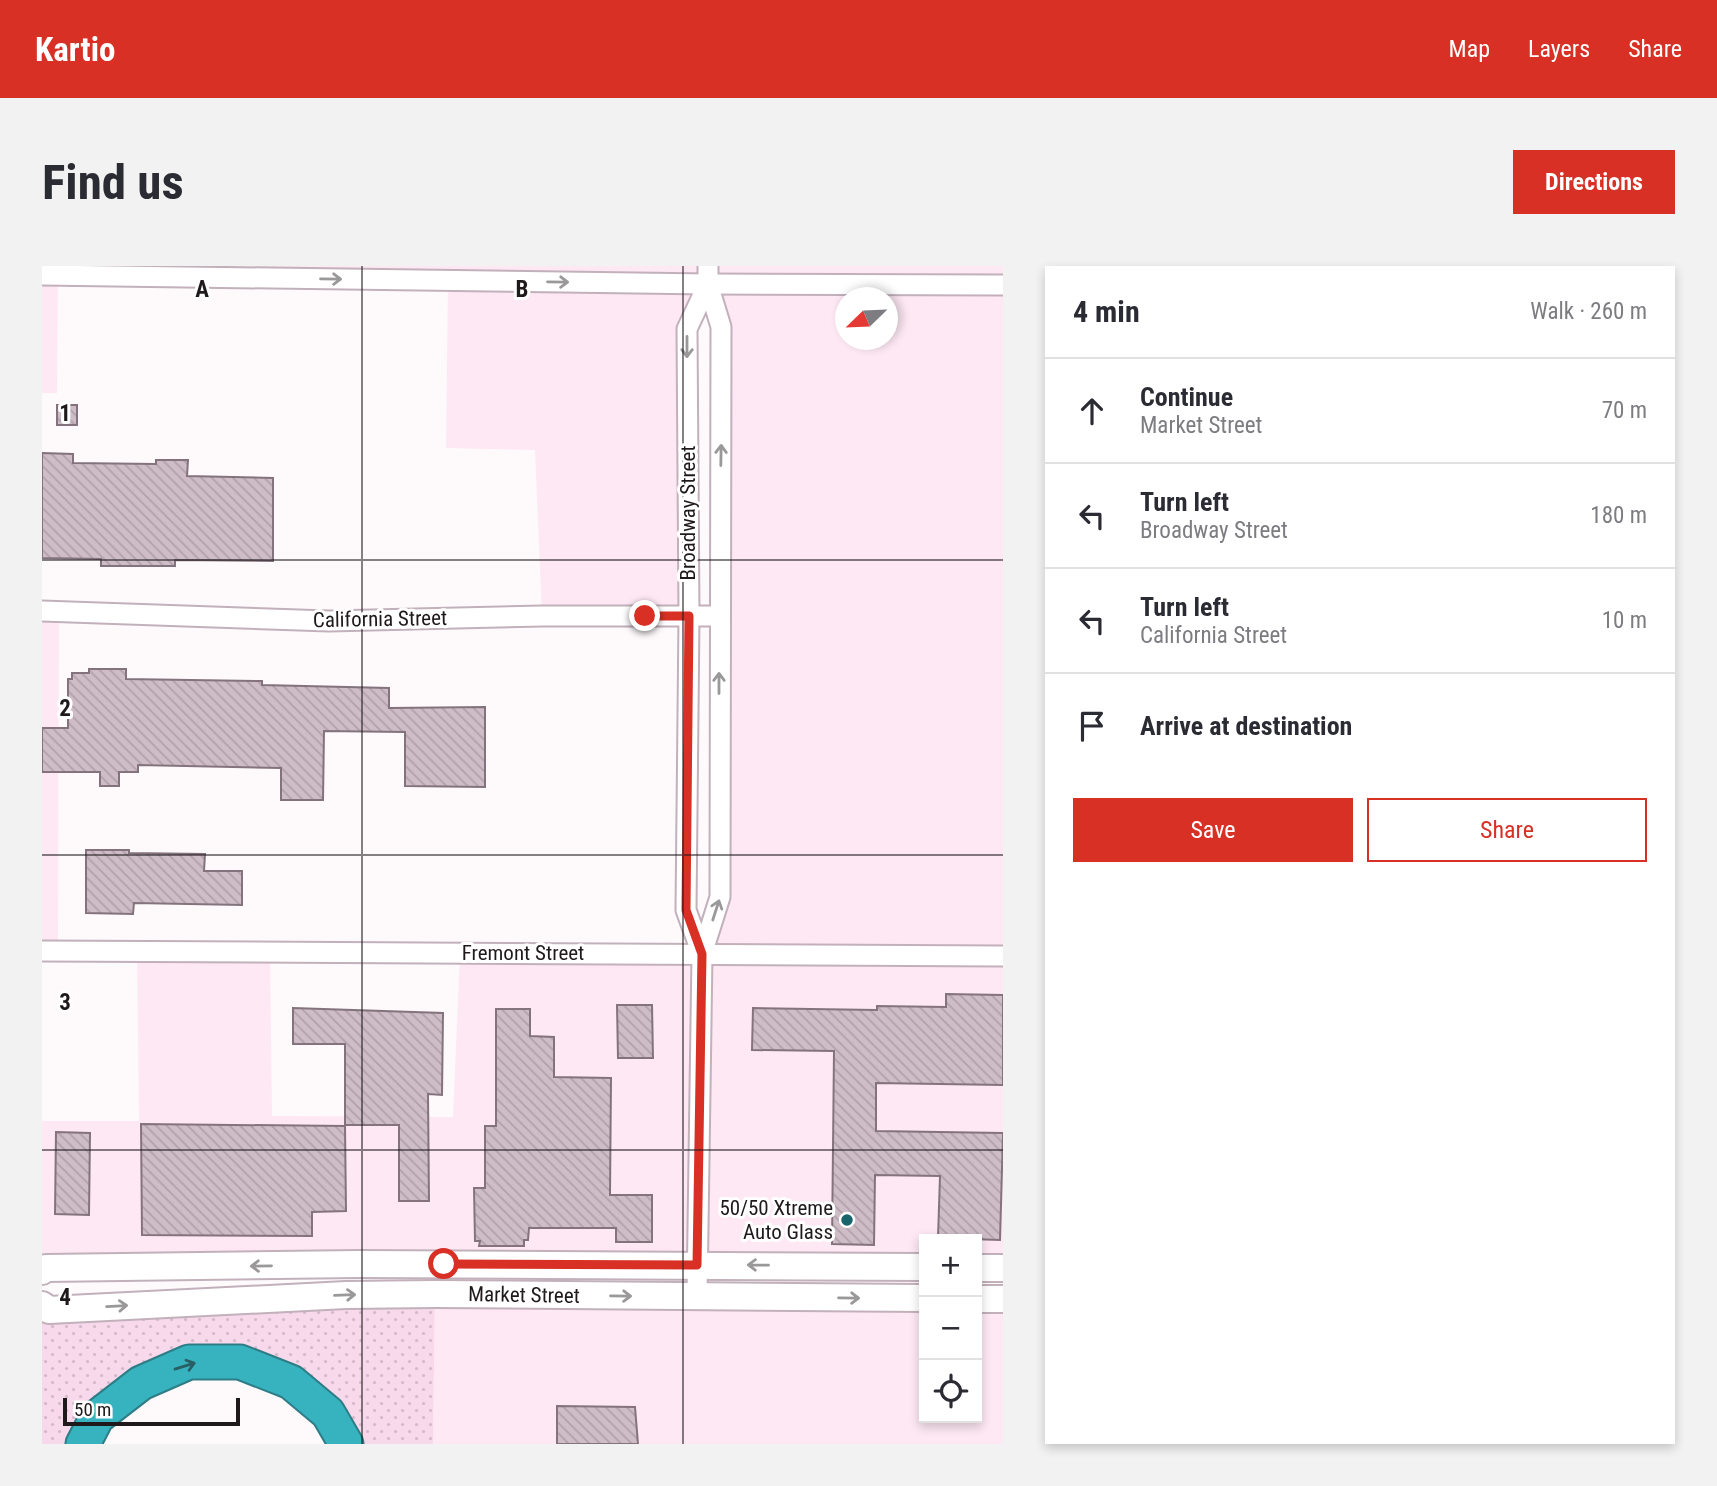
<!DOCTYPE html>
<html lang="en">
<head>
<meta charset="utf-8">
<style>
	:root { --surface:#fff; --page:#f2f2f3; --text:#2b2b33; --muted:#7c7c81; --line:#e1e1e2; --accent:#d93025 }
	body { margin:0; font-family:"Roboto Condensed",sans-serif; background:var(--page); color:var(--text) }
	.controls { position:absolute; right:21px; bottom:21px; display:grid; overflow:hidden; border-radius:0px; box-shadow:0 4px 10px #0003 }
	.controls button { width:63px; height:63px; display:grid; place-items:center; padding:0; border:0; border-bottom:2px solid var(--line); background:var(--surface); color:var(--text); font:35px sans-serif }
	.compass { position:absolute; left:793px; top:21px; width:63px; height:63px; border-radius:50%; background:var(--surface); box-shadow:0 4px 10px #0003; rotate:247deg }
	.scale { position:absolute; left:21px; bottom:18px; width:177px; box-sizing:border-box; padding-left:7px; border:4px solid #1f191c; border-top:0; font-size:19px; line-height:24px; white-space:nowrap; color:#1f191c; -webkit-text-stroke:5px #fff; paint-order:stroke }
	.stop { position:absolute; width:21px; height:21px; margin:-16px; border:5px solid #d93025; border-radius:50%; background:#fff }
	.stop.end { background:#d93025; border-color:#fff; box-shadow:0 2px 7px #0008 }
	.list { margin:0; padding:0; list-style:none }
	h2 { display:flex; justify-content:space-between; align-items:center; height:91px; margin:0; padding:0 28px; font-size:30px }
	h2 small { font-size:23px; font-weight:400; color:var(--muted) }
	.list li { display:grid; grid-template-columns:46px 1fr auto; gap:21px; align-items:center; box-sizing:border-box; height:105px; padding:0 28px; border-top:2px solid var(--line) }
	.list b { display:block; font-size:26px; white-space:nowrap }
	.list p { margin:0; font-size:23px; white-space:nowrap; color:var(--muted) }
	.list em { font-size:23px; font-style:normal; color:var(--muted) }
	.actions { display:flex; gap:14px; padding:21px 28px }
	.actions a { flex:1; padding:16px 0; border:2px solid var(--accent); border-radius:0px; text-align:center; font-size:24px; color:var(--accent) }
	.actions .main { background:var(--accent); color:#fff }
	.icon { flex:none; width:38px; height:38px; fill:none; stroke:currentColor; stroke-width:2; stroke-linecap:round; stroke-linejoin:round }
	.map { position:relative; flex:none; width:961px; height:1178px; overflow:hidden; border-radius:0px }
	header { display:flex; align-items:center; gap:42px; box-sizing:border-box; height:98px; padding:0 35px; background:var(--accent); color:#fff }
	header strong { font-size:33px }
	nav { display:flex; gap:38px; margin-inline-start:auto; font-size:24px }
	.intro { display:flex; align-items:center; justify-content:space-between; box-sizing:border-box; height:168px; padding:0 42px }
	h1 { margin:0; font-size:49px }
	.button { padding:18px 32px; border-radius:0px; background:var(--accent); color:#fff; font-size:24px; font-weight:700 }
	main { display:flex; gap:42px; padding:0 42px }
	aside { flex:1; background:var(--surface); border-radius:0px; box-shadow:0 4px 10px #0003 }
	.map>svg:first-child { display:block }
	.built { fill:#fde8f4; fill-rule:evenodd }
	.grass { fill:url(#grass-dots) }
	.building { fill:url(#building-back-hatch); stroke:#84737d; stroke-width:2 }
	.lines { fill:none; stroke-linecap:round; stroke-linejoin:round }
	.minor-casing { stroke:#c2b0bb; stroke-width:23 }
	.secondary-casing { stroke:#c2b0bb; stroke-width:30 }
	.motorway-casing { stroke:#2e7d86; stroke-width:37 }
	.minor { stroke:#fff; stroke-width:19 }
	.secondary { stroke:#fff; stroke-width:26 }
	.motorway { stroke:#36b3bf; stroke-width:33 }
	.oneway { stroke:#9a9899 }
	.oneway2 { stroke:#295e65 }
	.route { stroke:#d93025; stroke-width:9 }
	.grid { fill:none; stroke:#1f191c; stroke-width:2; stroke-opacity:0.55 }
	.poi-dot { fill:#18656d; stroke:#fff; stroke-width:2.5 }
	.labels { text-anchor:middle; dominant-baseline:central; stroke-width:6; stroke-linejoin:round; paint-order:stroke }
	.street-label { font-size:21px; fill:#1f191c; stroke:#fff }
	.poi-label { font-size:21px; fill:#1f191c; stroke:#fff; text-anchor:end }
	.grid-label { font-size:23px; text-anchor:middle; font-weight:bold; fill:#1f191c; stroke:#fff; stroke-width:6; stroke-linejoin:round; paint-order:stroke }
</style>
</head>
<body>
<header>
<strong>Kartio</strong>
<nav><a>Map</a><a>Layers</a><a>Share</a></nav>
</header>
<div class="intro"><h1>Find us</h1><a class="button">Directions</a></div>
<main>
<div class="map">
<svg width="961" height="1178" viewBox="0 0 961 1178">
	<defs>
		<pattern id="grass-dots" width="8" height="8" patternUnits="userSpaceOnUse" patternTransform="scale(1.75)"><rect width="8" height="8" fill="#f8d9eb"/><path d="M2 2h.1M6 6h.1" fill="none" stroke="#d4bac9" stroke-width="1.8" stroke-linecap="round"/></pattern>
		<pattern id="building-back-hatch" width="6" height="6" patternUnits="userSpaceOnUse" patternTransform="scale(1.75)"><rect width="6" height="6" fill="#cebcc7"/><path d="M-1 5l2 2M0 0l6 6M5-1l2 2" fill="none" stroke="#b0a1aa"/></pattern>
	</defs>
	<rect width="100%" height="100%" fill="#fefafc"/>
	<g class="built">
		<path d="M0 0H961V1002H935V973H882V1001L0 1002V855H97L95 685 228 686 230 850 411 851 418 687H660L678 631 680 171 666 19 645 63 647 350H500L493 184 404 182 406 15 16 9 15 127H0ZM804 32H846V74H804Z"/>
		<path d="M0 345H17L16 685H0Z"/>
		<path d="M393 1028 882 1032V1152H935V1033H961V1178H391Z"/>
	</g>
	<path class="grass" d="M393 1028 391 1178H304L249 1116 147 1096 41 1178H0V1044Z"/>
	<g class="building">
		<rect x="15" y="139" width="20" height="20"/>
		<path d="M0 187 31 188V197L114 198V194H146L145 210 231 212V295L133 294V300H59V293L0 292Z"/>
		<path d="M47 403H84V413L220 415V419L347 422V442L443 441V521L363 520V466L282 465 281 534H239V502L96 499V506H77V520H58V506H0V462H26V413H30V407H47Z"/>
		<path d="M44 584H87V587L163 588 162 605H200V639L92 637 91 648 44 647Z"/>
		<path d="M904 728 961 729V819L834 817V865L961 867 958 974 896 972 898 910 833 909 832 979 790 978 792 785 710 784 711 742 835 744V740L904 741Z"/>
		<path d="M575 739H610L611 792H576Z"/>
		<path d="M251 742 401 747 400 829 386 828 387 935H357V859H303V778H251Z"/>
		<path d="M454 743H488V770L512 771V811L569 812 568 929H610V976H574V962H487L486 974H482V980H437L438 975H433L432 922H443V860H454Z"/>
		<path d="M99 858 303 860 304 945 270 946V970L100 969Z"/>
		<path d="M14 866 48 867 47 949 13 948Z"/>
		<path d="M515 1140 593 1141 596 1178H515Z"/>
	</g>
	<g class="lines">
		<g class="minor-casing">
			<g id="minor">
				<path d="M0 9 666 18 961 19"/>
				<path d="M666 18 645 63 647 350 644 644 660 688 678 631 679 61 666 18V0"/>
				<path d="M0 345 287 355 500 350H677"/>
				<path d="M0 685 961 690"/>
				<path d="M655 1030 660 688"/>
			</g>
		</g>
		<g class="secondary-casing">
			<g id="secondary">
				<path d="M935 1002H961"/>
				<path d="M0 1005 4 1002 317 998 882 1001"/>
				<path d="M935 1033H961"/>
				<path d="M0 1039 7 1044 304 1029 393 1028 882 1032"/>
			</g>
		</g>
		<g class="motorway-casing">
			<path id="motorway" d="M41 1178 55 1151 99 1117 147 1096H198L249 1116 286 1147 304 1178"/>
		</g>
		<use href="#minor" class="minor"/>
		<use href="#secondary" class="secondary"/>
		<use href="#motorway" class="motorway"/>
	</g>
	<defs><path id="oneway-shaft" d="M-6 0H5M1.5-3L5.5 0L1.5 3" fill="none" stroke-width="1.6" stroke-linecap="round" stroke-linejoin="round" transform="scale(1.75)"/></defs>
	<g class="oneway">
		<use href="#oneway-shaft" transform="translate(289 13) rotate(1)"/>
		<use href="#oneway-shaft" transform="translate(516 16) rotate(1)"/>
		<use href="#oneway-shaft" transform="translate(645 81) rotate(90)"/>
		<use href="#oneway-shaft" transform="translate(679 189) rotate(-89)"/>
		<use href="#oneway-shaft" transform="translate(677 417) rotate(-90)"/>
		<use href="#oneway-shaft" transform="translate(674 644) rotate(-72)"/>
		<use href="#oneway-shaft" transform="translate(716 999) rotate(-179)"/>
		<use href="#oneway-shaft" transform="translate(219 1000) rotate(179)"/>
		<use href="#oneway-shaft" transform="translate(303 1029) rotate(-2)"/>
		<use href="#oneway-shaft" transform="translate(579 1030) rotate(1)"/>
		<use href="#oneway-shaft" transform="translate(807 1032) rotate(1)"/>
		<use href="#oneway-shaft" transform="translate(75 1040) rotate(-3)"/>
	</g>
	<use class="oneway2" href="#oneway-shaft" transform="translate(143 1100) rotate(-17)"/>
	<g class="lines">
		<path class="route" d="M402 998 655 999 660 688 644 644 647 350H603"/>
	</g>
	<path class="grid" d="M320 0V1178M641 0V1178M0 294H961M0 589H961M0 884H961"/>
	<circle class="poi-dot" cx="805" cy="954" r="7"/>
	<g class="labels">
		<g class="street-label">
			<text transform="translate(646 247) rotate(-90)">Broadway Street</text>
			<text transform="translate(338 353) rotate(-1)">California Street</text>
			<text x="481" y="687">Fremont Street</text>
			<text transform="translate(482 1029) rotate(1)">Market Street</text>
		</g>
		<g class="poi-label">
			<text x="791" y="942">50/50 Xtreme<tspan x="791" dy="24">Auto Glass</tspan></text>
		</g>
	</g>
	<g class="grid-label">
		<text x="160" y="31">A</text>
		<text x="480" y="31">B</text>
		<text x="23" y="155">1</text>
		<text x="23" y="450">2</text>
		<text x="23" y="744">3</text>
		<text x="23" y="1039">4</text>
	</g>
</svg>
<div class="controls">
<button>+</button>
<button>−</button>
<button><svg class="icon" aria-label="locate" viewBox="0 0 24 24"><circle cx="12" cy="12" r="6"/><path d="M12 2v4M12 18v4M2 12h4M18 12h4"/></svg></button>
</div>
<svg class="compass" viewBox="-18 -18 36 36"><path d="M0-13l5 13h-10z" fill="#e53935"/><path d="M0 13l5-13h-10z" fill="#7c7c81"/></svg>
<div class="scale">50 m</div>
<div class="stop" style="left:402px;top:998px"></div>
<div class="stop end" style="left:603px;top:350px"></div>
</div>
<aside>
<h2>4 min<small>Walk · 260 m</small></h2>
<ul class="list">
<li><svg class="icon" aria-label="ahead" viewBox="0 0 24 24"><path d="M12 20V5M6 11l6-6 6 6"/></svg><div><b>Continue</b><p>Market Street</p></div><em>70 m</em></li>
<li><svg class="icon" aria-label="left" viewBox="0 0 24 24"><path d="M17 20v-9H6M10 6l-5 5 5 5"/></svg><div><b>Turn left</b><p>Broadway Street</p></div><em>180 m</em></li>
<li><svg class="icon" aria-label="left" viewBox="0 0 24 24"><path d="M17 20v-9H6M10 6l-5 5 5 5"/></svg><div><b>Turn left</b><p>California Street</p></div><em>10 m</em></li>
<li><svg class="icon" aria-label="arrive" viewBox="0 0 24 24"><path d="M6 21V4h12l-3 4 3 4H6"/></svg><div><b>Arrive at destination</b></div></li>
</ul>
<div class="actions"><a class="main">Save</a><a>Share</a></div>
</aside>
</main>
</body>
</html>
